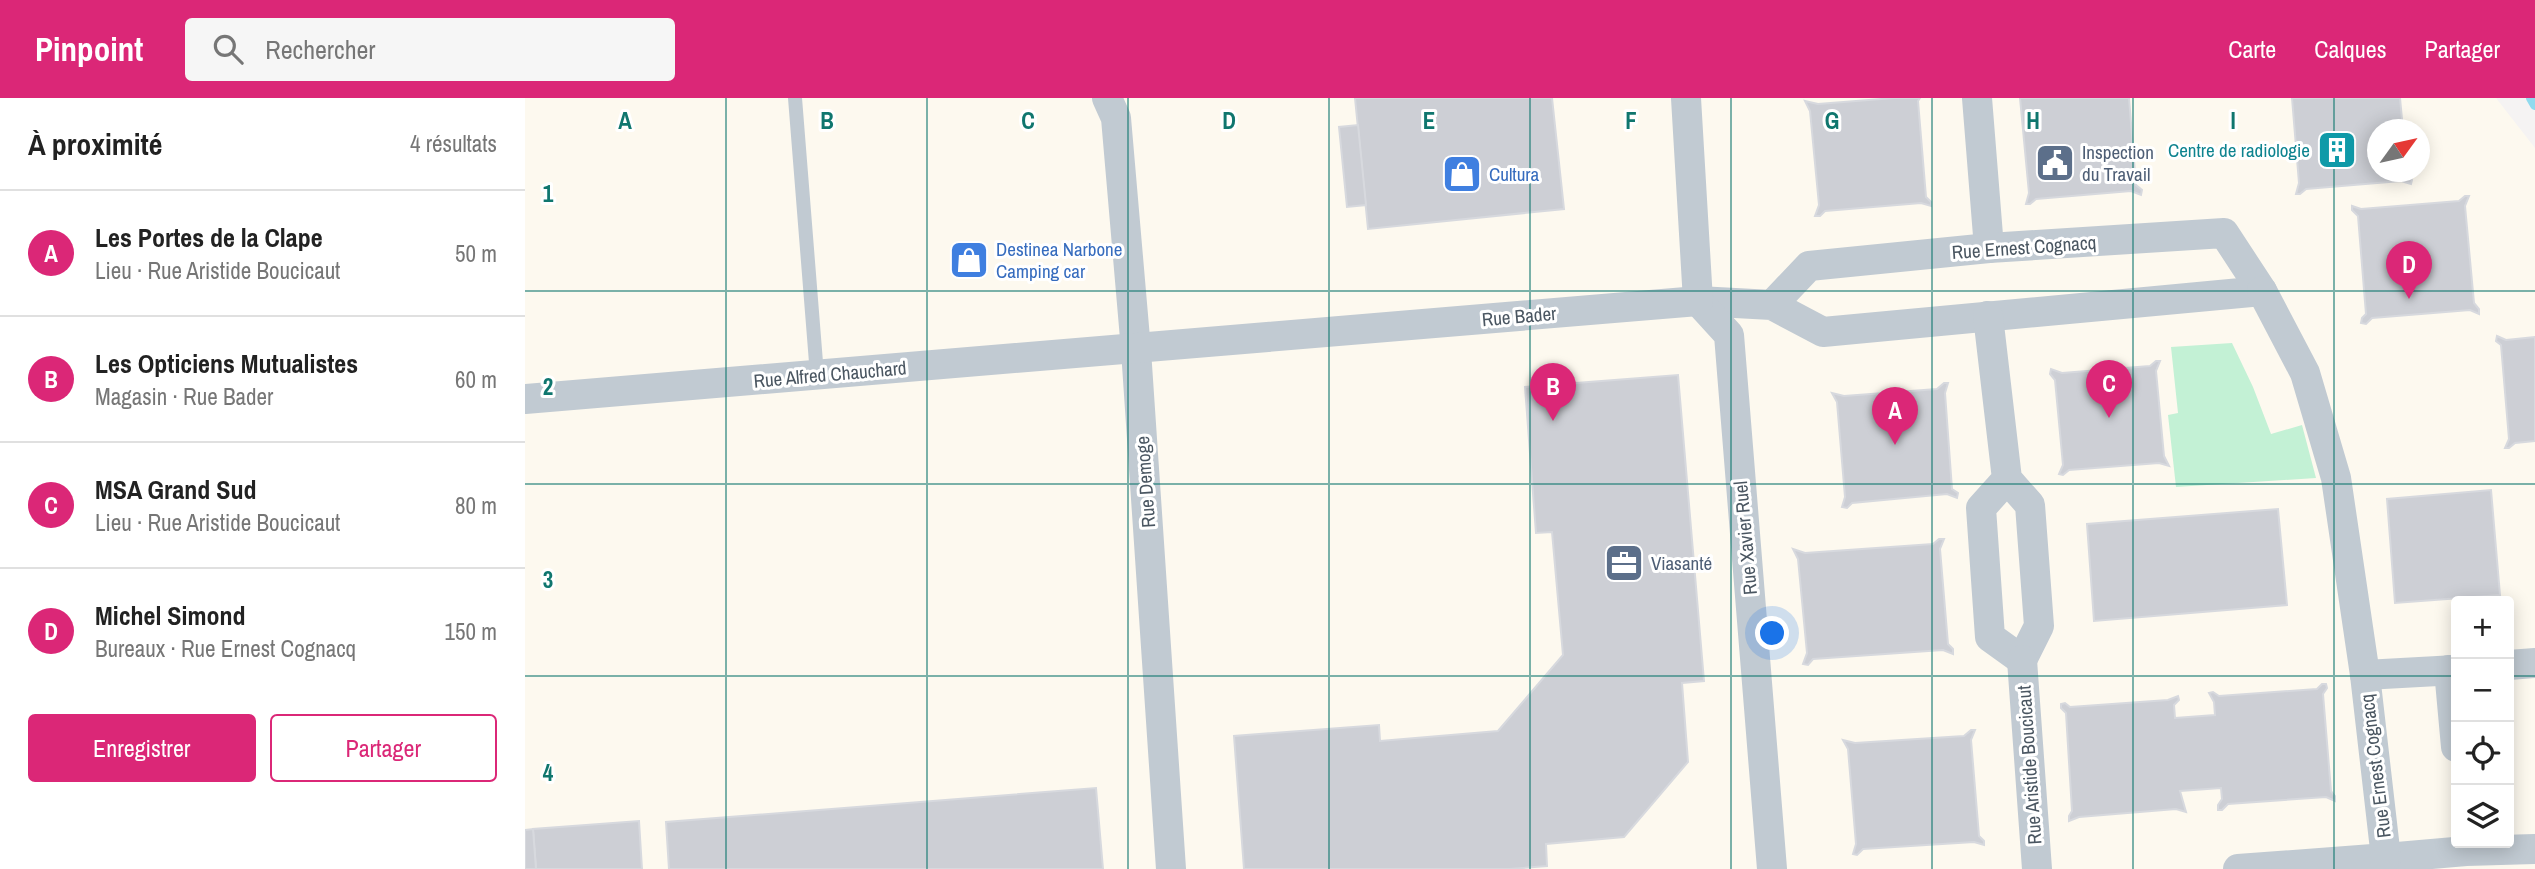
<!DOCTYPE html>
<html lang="fr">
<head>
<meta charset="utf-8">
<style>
	:root { --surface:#fff; --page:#f6f6f6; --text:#222; --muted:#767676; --line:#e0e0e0; --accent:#db2777 }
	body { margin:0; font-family:"Archivo Narrow",sans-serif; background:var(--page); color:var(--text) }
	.controls { position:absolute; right:21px; bottom:21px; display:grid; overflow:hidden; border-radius:7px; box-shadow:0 4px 18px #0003 }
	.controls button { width:63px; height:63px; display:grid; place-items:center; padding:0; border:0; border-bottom:2px solid var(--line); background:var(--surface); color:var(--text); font:35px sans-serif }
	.compass { position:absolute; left:1842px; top:21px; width:63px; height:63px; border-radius:50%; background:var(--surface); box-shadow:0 4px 18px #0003; rotate:57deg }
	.you { position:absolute; left:1248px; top:536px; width:24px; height:24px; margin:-18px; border:5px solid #fff; border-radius:50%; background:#1a73e8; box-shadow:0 0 0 10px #1a73e833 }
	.badge { display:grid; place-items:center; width:46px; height:46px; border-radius:50%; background:var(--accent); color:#fff; font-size:23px; font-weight:700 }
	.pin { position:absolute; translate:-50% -58px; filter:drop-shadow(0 2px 4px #0008) }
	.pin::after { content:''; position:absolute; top:37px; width:24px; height:21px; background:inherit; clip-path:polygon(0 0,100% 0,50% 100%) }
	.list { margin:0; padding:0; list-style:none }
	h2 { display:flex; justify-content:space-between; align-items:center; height:91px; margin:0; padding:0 28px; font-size:30px }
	h2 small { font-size:23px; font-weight:400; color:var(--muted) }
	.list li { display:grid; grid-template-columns:46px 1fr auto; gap:21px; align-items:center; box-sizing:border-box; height:126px; padding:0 28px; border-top:2px solid var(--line) }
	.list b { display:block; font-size:26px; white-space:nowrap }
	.list p { margin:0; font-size:23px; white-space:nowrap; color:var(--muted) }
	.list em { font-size:23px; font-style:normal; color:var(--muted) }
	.actions { display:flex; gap:14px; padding:21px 28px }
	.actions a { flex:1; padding:16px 0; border:2px solid var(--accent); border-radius:7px; text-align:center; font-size:24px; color:var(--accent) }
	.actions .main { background:var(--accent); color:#fff }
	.icon { flex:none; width:38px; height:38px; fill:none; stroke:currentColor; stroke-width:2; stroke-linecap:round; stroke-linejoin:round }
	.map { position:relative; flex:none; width:2010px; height:771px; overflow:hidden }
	header { display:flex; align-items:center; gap:42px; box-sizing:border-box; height:98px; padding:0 35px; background:var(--accent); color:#fff }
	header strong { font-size:33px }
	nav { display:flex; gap:38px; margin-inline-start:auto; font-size:24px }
	.search { width:490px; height:63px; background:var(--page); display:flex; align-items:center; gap:18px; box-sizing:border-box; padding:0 24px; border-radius:7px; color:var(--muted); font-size:26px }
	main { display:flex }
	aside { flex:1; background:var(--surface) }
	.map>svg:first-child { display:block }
	.commercial { fill:#fdf9ef; fill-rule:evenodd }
	.green { fill:#c3f1d5 }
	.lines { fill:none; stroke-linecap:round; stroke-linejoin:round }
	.stream { stroke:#90daee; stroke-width:10 }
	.building { fill:#cdcfd5; stroke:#d7d9de; stroke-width:2 }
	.service { stroke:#c1cad2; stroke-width:14 }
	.minor { stroke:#c1cad2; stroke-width:30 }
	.grid { fill:none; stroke:#0f766e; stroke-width:2; stroke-opacity:0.55 }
	.labels { text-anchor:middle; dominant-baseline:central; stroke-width:6; stroke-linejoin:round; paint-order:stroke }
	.culture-label { font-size:19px; fill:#0d838f; stroke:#fff; text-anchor:end }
	.service-label { font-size:19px; fill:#4e5e75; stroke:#fff; text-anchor:start }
	.shop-label { font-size:19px; fill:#366cbe; stroke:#fff; text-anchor:start }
	.street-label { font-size:19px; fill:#4a5661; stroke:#fff }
	.grid-label { font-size:23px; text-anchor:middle; font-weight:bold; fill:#0f766e; stroke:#fff; stroke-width:6; stroke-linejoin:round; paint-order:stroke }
</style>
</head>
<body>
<header>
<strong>Pinpoint</strong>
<div class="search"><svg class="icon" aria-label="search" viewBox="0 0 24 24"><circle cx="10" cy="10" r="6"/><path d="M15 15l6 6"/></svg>Rechercher</div>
<nav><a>Carte</a><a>Calques</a><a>Partager</a></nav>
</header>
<main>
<aside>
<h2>À proximité<small>4 résultats</small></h2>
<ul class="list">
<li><span class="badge">A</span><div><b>Les Portes de la Clape</b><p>Lieu · Rue Aristide Boucicaut</p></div><em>50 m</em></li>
<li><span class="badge">B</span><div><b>Les Opticiens Mutualistes</b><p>Magasin · Rue Bader</p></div><em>60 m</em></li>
<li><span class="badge">C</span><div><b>MSA Grand Sud</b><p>Lieu · Rue Aristide Boucicaut</p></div><em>80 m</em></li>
<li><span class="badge">D</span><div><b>Michel Simond</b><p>Bureaux · Rue Ernest Cognacq</p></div><em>150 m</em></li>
</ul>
<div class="actions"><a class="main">Enregistrer</a><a>Partager</a></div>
</aside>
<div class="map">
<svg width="2010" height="771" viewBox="0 0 2010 771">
	<rect width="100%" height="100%" fill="#f5f3f3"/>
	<path class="commercial" d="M0 0H1971L2010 50V771H0ZM1853 32H1895V74H1853ZM1931 503H1984V745H1931Z"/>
	<path class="green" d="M1707 245 1728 289 1746 336 1777 327 1791 380 1651 389 1643 317 1653 315 1646 249Z"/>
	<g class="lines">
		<path class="stream" d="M2006 0 2010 7"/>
	</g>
	<g class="building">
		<path d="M830 0H1027L1039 111 843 131Z"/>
		<path d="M1369 0H1395L1393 3 1401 99 1406 104V108L1396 105 1300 113 1295 118H1290L1294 107 1285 13 1280 3 1293 6Z"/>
		<path d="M1495 0H1604L1611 87 1617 92 1616 97 1606 93 1511 101 1505 106H1501L1504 95Z"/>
		<path d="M1767 0H1875L1878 32H1853V74H1881L1887 82 1886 86 1876 83 1781 91 1775 96H1771L1774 85Z"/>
		<path d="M833 27 841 107 822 109 814 29Z"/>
		<path d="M1940 98H1944L1940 108 1949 205 1954 211V216L1945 212 1847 220 1841 226 1836 225 1837 220 1841 216 1833 118 1827 112V108L1836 111 1934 103Z"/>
		<path d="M1972 238 1981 242 2010 239V343L1990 345 1984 350H1980L1984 341 1976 247 1971 243Z"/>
		<path d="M1631 263H1635L1631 273 1639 358 1644 368 1634 365 1544 372 1538 377 1534 376 1538 367 1530 282 1525 276 1526 271 1537 275 1625 268Z"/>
		<path d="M1153 277 1179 583 1157 585 1163 664 1099 739 1021 746 1022 768 985 771H719L709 638 854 627 855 643 973 633 1038 557 1027 434 1011 435 1000 289Z"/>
		<path d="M1419 285H1423L1420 295 1427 391 1433 395 1432 400 1422 396 1327 405 1322 410 1317 409 1320 399 1312 304 1307 295 1319 298 1412 291Z"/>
		<path d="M1966 392 1975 497 1870 505 1862 401Z"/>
		<path d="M1753 411 1762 507 1569 523 1562 426Z"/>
		<path d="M1414 441H1419L1415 451 1423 546 1428 551V556L1418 552 1288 561 1283 567 1278 566 1282 555 1273 461 1268 451 1280 455 1408 446Z"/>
		<path d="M1797 586H1801L1802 590 1798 596 1806 693 1810 698V703L1801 699 1703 706 1697 712H1693V707L1697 701 1696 690 1655 693 1661 714 1651 711 1554 719 1544 723V718L1547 713 1541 615 1536 610V606L1540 605 1545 609 1643 602 1653 598 1654 602 1649 607 1650 620 1690 617 1689 604 1684 595 1688 594 1694 598 1792 591Z"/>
		<path d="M1446 632H1450L1446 642 1454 738 1459 743V747L1449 744 1338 751 1332 757 1328 756 1331 746 1323 651 1318 642 1330 645 1439 638Z"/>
		<path d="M571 690 578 771H144L141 724Z"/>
		<path d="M114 723 117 771H11L8 731Z"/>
		<path d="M8 731 11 771H0V732Z"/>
	</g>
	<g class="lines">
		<path class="service" d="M270 0 292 277"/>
		<g class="minor">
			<path d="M582 0 591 20 611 252 646 771"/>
			<path d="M1452 0 1464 150"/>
			<path d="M1173 203 1247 207 1298 234 1737 193 1699 135 1464 150 1284 168 1247 207"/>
			<path d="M1173 203 1204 237 1247 771"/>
			<path d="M1463 218 1482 381 1505 407 1514 528 1497 562 1465 539 1456 410 1482 381"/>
			<path d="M0 301 1173 203 1161 0"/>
			<path d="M1497 562 1512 771"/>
			<path d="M1984 567 2010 565"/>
			<path d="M1924 572 1931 649"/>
			<path d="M1840 577 1931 572"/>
			<path d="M1861 760 1941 753 2010 751"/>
			<path d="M1713 771 1861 760 1840 577 1811 380 1780 275 1737 193"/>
		</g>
	</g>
	<path class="grid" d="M201 0V771M402 0V771M603 0V771M804 0V771M1005 0V771M1206 0V771M1407 0V771M1608 0V771M1809 0V771M0 193H2010M0 386H2010M0 578H1931M1984 578H2010"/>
	<defs>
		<g id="building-square" transform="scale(2.0125)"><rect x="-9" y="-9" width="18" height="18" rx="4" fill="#0f9aa8" stroke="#fff"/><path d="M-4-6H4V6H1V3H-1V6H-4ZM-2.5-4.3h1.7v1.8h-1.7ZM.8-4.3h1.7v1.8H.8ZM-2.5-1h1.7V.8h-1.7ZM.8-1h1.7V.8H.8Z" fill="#fff"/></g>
		<g id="civic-square" transform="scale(2.0125)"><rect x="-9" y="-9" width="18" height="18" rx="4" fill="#5c6f8a" stroke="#fff"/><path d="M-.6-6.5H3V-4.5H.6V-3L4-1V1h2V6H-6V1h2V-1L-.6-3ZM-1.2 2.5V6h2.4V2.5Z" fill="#fff"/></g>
		<g id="shop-square" transform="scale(2.0125)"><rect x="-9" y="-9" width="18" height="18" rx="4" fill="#3f7fe0" stroke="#fff"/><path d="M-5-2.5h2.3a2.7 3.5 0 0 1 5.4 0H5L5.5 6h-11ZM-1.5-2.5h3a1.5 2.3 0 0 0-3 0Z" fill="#fff"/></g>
		<g id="office-square" transform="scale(2.0125)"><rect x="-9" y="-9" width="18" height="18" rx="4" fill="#5c6f8a" stroke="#fff"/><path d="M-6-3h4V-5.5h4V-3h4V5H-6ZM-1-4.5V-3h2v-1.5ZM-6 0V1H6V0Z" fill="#fff"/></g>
	</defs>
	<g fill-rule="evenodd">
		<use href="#building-square" x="1812" y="52"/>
		<use href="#civic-square" x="1530" y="65"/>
		<use href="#shop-square" x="937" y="76"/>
		<use href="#shop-square" x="444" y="162"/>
		<use href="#office-square" x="1099" y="465"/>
	</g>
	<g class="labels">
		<g class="culture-label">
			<text x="1785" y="52">Centre de radiologie</text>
		</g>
		<g class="service-label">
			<text x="1557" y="54">Inspection<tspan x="1557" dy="22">du Travail</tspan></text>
			<text x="1126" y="465">Viasanté</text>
		</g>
		<g class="shop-label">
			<text x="964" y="76">Cultura</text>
			<text x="471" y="151">Destinea Narbone<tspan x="471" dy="22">Camping car</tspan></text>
		</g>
		<g class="street-label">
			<text transform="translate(1499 149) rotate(-4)">Rue Ernest Cognacq</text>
			<text transform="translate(994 218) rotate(-5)">Rue Bader</text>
			<text transform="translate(305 276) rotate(-5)">Rue Alfred Chauchard</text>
			<text transform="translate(620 384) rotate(-94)">Rue Demoge</text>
			<text transform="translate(1220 440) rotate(-95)">Rue Xavier Ruel</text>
			<text transform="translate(1504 667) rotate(-94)">Rue Aristide Boucicaut</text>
			<text transform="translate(1850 668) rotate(-97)">Rue Ernest Cognacq</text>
		</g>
	</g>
	<g class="grid-label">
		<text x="100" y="31">A</text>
		<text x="302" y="31">B</text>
		<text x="503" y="31">C</text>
		<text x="704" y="31">D</text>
		<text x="904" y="31">E</text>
		<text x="1106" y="31">F</text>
		<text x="1307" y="31">G</text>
		<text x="1508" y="31">H</text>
		<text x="1708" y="31">I</text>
		<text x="23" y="104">1</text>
		<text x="23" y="297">2</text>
		<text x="23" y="490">3</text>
		<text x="23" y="683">4</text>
	</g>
</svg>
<div class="controls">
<button>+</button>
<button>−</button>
<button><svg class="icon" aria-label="locate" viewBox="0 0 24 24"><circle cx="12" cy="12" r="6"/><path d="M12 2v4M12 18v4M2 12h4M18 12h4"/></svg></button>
<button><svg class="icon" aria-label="layers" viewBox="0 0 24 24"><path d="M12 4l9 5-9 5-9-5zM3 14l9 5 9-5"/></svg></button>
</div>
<svg class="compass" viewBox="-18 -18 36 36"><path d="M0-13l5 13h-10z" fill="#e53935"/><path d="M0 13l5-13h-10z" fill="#767676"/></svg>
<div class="you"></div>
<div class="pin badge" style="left:1370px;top:347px">A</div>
<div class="pin badge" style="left:1028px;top:323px">B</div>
<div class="pin badge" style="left:1584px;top:320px">C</div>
<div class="pin badge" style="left:1884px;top:201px">D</div>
</div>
</main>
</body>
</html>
